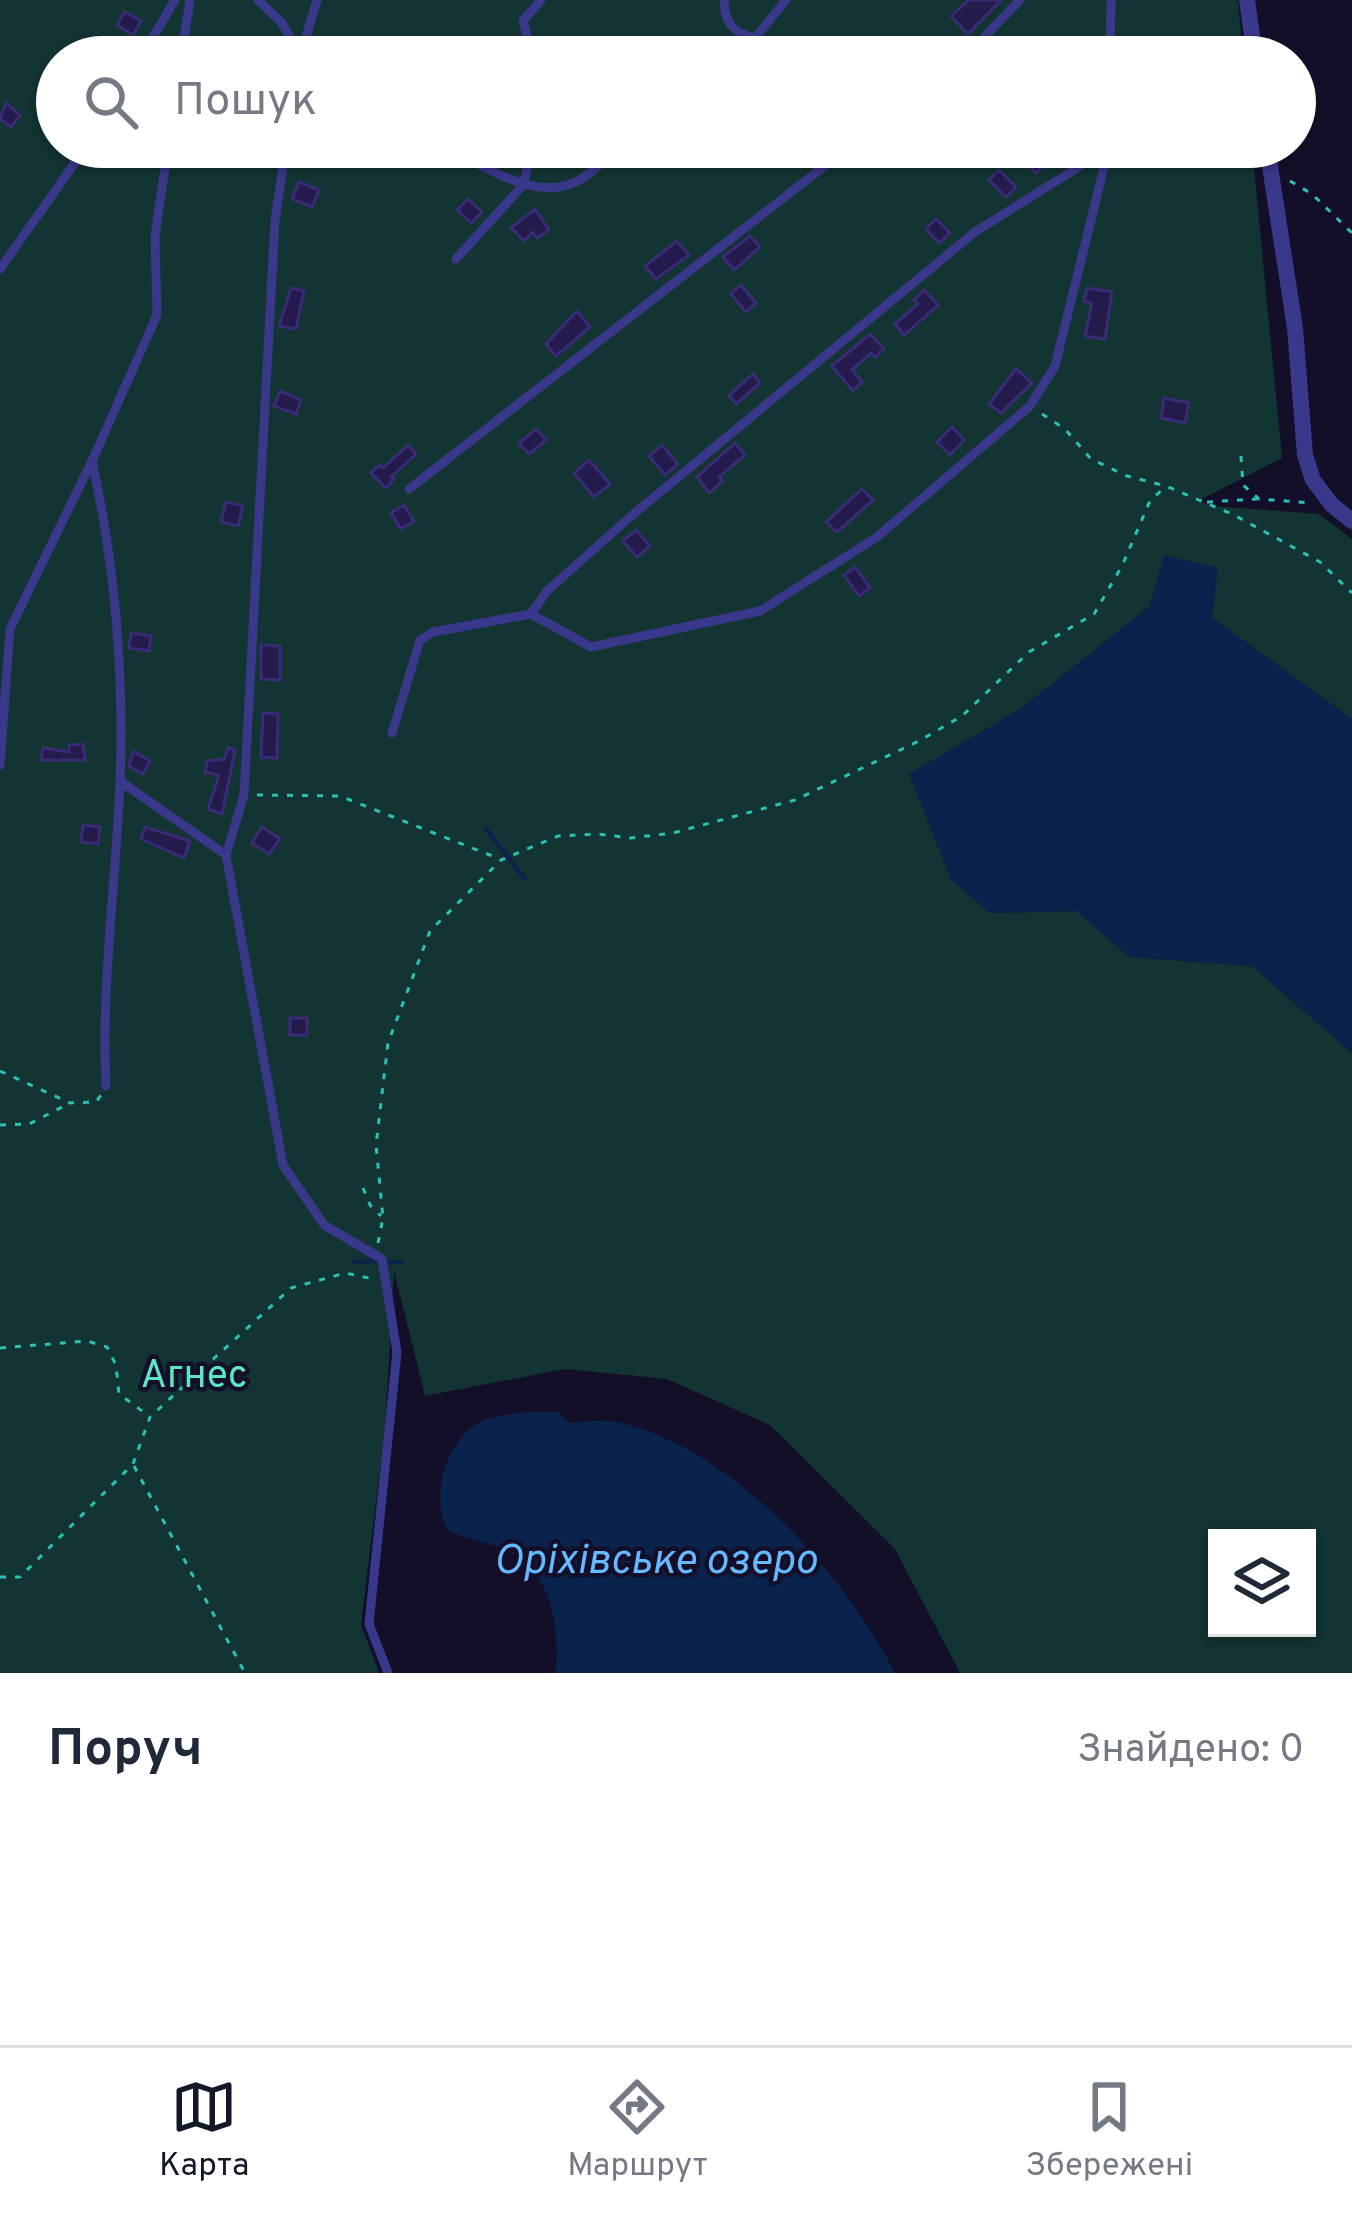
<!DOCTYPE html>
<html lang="uk">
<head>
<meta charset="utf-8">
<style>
	:root { --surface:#fff; --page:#f6f6f7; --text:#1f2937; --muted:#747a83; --line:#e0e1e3; --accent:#111827 }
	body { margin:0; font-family:Overpass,sans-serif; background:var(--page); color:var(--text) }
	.controls { position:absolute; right:36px; bottom:36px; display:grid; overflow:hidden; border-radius:0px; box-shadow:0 3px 9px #0004 }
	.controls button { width:108px; height:108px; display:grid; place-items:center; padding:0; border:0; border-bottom:3px solid var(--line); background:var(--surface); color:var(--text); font:60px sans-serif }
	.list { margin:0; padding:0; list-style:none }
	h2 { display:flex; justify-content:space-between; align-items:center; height:156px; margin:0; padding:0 48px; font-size:51px }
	h2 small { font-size:39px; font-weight:400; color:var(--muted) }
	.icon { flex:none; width:66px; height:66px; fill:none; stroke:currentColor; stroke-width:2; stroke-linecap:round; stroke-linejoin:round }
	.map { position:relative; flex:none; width:1352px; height:1673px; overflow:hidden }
	.search { position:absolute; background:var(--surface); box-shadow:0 3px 9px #0004; left:36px; right:36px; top:36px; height:132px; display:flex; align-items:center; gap:30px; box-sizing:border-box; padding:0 42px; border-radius:66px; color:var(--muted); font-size:45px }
	.sheet { height:372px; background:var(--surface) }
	nav { display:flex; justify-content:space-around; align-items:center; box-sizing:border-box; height:168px; border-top:3px solid var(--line); background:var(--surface); font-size:33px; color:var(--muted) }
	nav a { display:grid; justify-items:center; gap:6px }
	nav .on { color:var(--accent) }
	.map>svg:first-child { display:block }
	.green { fill:#123432; fill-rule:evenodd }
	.water { fill:#0a234d }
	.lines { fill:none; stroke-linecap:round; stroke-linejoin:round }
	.stream { stroke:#0a234d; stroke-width:4.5 }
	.building { fill:#241a4b; stroke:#3a2b78; stroke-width:3 }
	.path { stroke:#2ac1b7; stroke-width:3; stroke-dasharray:6 9; stroke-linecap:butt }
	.lane { stroke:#3a388b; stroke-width:9 }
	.street { stroke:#3a388b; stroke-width:16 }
	.labels { text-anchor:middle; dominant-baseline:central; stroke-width:9; stroke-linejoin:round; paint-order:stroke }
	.park-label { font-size:39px; fill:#5ce6c3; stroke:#130f29 }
	.water-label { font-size:42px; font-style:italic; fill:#65b9ff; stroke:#130f29 }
</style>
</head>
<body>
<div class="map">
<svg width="1352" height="1673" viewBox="0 0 1352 1673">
	<rect width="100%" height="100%" fill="#130f29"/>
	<path class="green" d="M0 0H1238L1243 57H57V147H1252L1282 458 1198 501 1213 506 1319 514 1352 539V719L1212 618 1165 555 1150 606 1022 708 909 775 989 913 1077 911 1130 957 1252 966 1352 1053V1673H960L895 1549 770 1425 667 1379 565 1369 425 1396 394 1271 385 1429 361 1624 379 1673H0ZM1217 1538H1307V1628H1217Z"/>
	<g class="water">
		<path d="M1164 555 1218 568 1212 618 1352 719V1053L1252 966 1130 957 1076 911 990 913 951 880 909 774 1022 708 1150 606Z"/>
		<path d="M527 1412H559L570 1423C586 1422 602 1419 617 1422 732 1447 844 1573 895 1673H556C559 1625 553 1570 503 1549 484 1541 466 1540 448 1530 429 1497 446 1443 478 1423 491 1415 512 1415 527 1412Z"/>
	</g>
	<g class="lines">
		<g class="stream">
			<path d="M486 829 525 879"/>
			<path d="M353 1262 375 1261"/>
			<path d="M387 1262H401"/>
		</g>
	</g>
	<g class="building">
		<path d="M969 0H1001L968 34 951 16Z"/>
		<path d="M125 12 141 21 133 35 117 25Z"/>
		<path d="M6 103 20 115 11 127 0 119Z"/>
		<path d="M1031 147H1061L1036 173 1021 158Z"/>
		<path d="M999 170 1016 187 1006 197 989 180Z"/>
		<path d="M299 182 319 190 312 207 292 199Z"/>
		<path d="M468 199 482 212 471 223 457 210Z"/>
		<path d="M535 209 549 230 537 238 533 232 524 241 511 228Z"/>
		<path d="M936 219 950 233 939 243 926 229Z"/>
		<path d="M750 236 760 247 734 270 723 257Z"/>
		<path d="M677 241 689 255 656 279 645 266Z"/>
		<path d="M741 285 756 303 746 312 731 294Z"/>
		<path d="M291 288 304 291 296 329 279 326Z"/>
		<path d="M1087 288 1112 292 1105 339 1085 336 1092 303 1084 301Z"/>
		<path d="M924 290 938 305 904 335 895 324 918 304 914 300Z"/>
		<path d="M577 311 590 327 556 356 546 344Z"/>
		<path d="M870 334 884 349 875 357 871 353 852 370 862 382 853 391 832 366Z"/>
		<path d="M1016 369 1032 383 1001 413 989 404Z"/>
		<path d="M753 374 760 383 736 404 729 395Z"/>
		<path d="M280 391 301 400 296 414 274 406Z"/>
		<path d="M1164 398 1189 403 1185 423 1161 418Z"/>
		<path d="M952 427 964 440 950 455 937 442Z"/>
		<path d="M536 429 546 440 529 454 519 443Z"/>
		<path d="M735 443 745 455 719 477 723 481 709 493 697 477Z"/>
		<path d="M408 445 416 454 391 477 394 479 386 488 371 473 379 465 383 468Z"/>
		<path d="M662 445 678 464 665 475 649 456Z"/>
		<path d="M589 460 610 484 594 497 574 473Z"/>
		<path d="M862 489 873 500 837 532 826 522Z"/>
		<path d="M226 502 243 506 238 526 221 522Z"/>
		<path d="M404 505 414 521 401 529 391 513Z"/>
		<path d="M636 530 650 546 637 557 623 541Z"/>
		<path d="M855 567 870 588 859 596 844 575Z"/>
		<path d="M131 633 151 636 149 651 129 648Z"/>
		<path d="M261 645 280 646V680L261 679Z"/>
		<path d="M263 713 278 714 277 758 261 757Z"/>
		<path d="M83 744 85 760H41L43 748 69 752V745Z"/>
		<path d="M228 748 235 750 222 814 208 809 219 775 205 772 207 761 224 759Z"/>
		<path d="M133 751 150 761 143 774 129 766Z"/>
		<path d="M83 825 100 827 98 844 81 842Z"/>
		<path d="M145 827 190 841 184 858 141 839Z"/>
		<path d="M262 827 280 839 269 854 252 843Z"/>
		<rect x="290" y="1018" width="17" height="17"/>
	</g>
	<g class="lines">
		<g class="path">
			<path d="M1290 181 1312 194 1352 233"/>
			<path d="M1042 414 1065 429 1091 459 1127 476 1166 486 1234 515 1320 562 1352 593"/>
			<path d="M1241 456 1243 485 1259 499 1312 503"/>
			<path d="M1207 502 1257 499"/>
			<path d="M257 795 340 796 500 859"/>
			<path d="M0 1071 70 1103 96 1102 101 1095"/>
			<path d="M0 1125 29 1124 70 1103"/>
			<path d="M363 1188 370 1205 381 1216"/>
			<path d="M378 1243 383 1218 376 1145 388 1043 430 931 501 860 558 836 597 834 630 838 673 833 795 800 919 741 962 716 1029 652 1094 614 1122 566 1150 501 1166 486"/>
			<path d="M0 1348 87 1341 107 1347 116 1365 119 1394 149 1416"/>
			<path d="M134 1466 245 1673"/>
			<path d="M0 1577H20L133 1464 150 1417 291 1288 345 1273 374 1279"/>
		</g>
		<g class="lane">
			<path d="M258 0 282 23 301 57"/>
			<path d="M724 0C725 24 732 32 755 38"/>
			<path d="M141 57 175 0"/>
			<path d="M181 57 190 0"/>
			<path d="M300 57 317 0"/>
			<path d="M533 57 523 21 541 0"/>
			<path d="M731 57 755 38 786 0"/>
			<path d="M965 57 1020 0"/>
			<path d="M1110 57 1111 0"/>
			<path d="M286 147 275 220 244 795 226 855 283 1165 324 1225 382 1259 397 1352 369 1624 388 1673"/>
			<path d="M444 147C480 163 532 201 573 183 590 176 606 158 620 147"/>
			<path d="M456 259 524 184 531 147"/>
			<path d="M0 269 86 147"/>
			<path d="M92 461C115 565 124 674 120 782 116 883 101 984 106 1086"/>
			<path d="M409 489 849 147"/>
			<path d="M531 614 547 591 630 517 975 232 1109 148"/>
			<path d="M392 733 420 640 433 632 531 614 591 647 760 611 877 537 1030 406 1055 366 1109 147"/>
			<path d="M0 765 10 629 92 461 157 315 155 236 168 147"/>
			<path d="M120 781 226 855"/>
		</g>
		<g class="street">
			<path d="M1247 0 1255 57"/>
			<path d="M1267 147 1295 328 1305 455 1313 480 1332 505 1352 521"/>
		</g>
	</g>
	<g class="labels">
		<g class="park-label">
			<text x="194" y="1377">Агнес</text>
		</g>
		<g class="water-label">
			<text x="655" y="1562">Оріхівське озеро</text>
		</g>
	</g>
</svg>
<div class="controls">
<button><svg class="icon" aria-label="layers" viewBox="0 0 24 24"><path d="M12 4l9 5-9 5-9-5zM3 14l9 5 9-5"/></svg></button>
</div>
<div class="search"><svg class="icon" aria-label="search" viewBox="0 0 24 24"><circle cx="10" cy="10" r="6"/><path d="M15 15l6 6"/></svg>Пошук</div>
</div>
<section class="sheet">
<h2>Поруч<small>Знайдено: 0</small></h2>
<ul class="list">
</ul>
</section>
<nav>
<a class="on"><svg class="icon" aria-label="map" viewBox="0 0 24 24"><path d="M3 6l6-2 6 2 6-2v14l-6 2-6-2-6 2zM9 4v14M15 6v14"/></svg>Карта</a>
<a><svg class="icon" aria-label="directions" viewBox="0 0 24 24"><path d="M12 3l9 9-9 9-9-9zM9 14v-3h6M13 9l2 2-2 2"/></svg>Маршрут</a>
<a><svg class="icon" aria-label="saved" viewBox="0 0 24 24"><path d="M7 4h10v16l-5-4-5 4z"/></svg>Збережені</a>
</nav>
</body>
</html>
